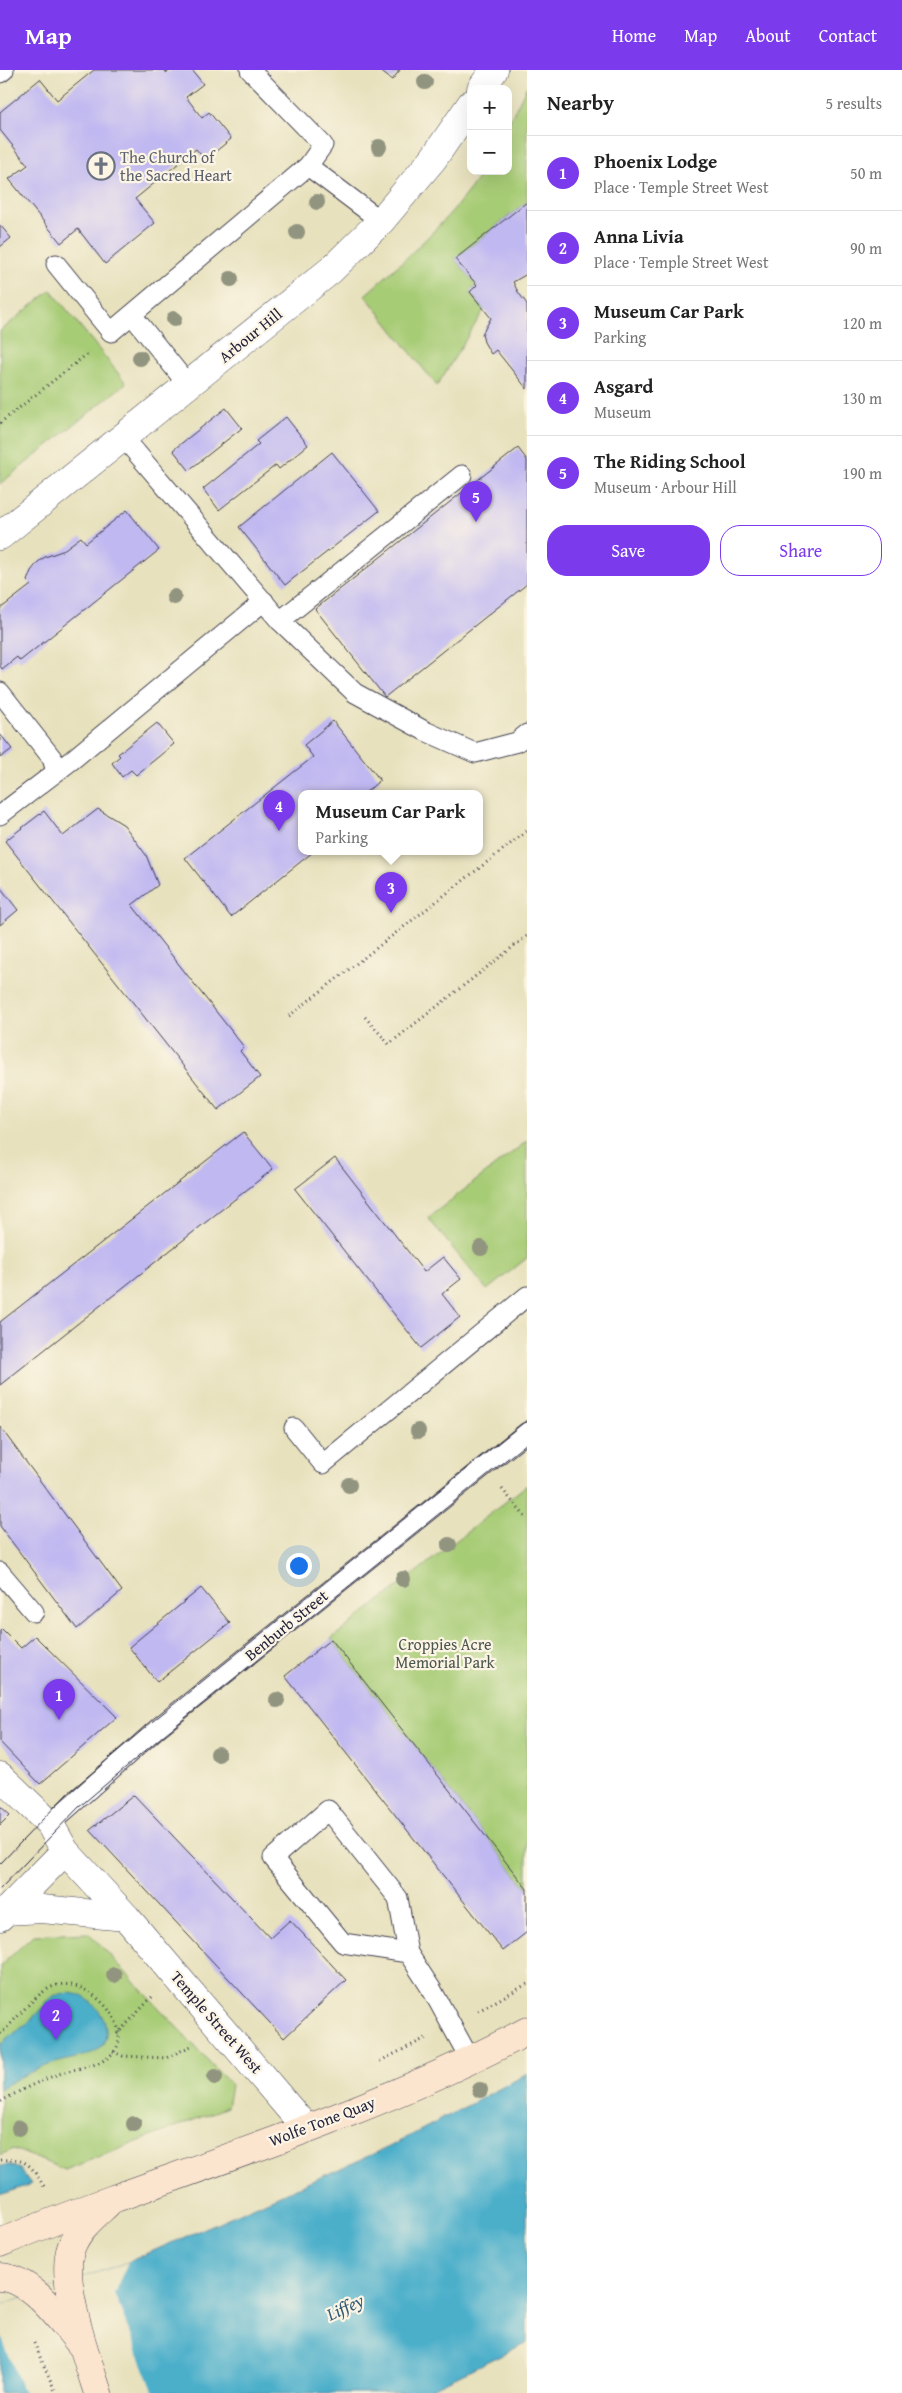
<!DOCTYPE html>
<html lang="en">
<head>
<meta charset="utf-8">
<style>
	:root { --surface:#fff; --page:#f2f2f2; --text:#222; --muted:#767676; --line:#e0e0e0; --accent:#7c3aed }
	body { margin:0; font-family:"Gentium Book Plus",serif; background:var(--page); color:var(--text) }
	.controls { position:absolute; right:15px; top:15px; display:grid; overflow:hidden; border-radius:10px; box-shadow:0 5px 20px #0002 }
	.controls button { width:45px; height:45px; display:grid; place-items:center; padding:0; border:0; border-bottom:1px solid var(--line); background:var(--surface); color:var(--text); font:25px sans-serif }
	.you { position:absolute; left:298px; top:1495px; width:18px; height:18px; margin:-12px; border:4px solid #fff; border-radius:50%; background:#1a73e8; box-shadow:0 0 0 8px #1a73e833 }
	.badge { display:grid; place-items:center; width:32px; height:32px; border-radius:50%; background:var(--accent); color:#fff; font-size:16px; font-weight:700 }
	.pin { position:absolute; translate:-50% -41px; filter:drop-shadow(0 1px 2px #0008) }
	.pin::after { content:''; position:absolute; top:26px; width:18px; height:15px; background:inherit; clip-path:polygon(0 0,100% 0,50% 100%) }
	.popup { position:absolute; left:298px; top:720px; width:185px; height:65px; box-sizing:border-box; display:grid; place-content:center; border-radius:10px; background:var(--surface); filter:drop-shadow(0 1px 4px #0005); font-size:16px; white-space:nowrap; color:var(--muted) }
	.popup b { font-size:19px; color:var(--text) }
	.popup::after { content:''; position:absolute; left:50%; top:100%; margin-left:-10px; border:10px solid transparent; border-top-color:var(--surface) }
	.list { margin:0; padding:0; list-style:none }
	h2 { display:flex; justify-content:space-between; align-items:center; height:65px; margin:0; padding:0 20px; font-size:21px }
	h2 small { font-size:16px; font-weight:400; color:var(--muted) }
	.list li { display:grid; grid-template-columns:32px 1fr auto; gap:15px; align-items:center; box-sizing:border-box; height:75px; padding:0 20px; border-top:1px solid var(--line) }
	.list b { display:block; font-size:19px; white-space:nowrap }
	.list p { margin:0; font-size:16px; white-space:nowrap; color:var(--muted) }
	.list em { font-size:16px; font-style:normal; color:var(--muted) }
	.actions { display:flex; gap:10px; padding:15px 20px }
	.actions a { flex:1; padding:11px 0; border:1px solid var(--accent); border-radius:20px; text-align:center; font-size:18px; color:var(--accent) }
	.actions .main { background:var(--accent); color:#fff }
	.map { position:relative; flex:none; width:527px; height:2323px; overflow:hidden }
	header { display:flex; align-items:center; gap:30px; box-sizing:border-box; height:70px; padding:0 25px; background:var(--accent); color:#fff }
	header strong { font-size:24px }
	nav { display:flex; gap:28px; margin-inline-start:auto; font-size:18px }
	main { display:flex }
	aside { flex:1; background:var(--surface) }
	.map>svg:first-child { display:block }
	.green { fill:#a7cc76; stroke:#647758 }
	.water { fill:#4bafca; stroke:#366882 }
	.pier { fill:#e7e1bd }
	.building { fill:#c0b8f1 }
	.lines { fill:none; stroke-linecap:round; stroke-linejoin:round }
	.lane-casing { stroke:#403f4e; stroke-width:21 }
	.street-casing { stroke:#403f4e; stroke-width:29 }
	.secondary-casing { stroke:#403f4e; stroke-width:29 }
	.path { stroke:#403f4e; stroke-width:3; stroke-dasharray:1 4; stroke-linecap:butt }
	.lane { stroke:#fff; stroke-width:19 }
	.street { stroke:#fff; stroke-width:28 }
	.secondary { stroke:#fbe5cf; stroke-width:28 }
	.tram { stroke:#22223b; stroke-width:1 }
	.tree { fill:#91947f }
	.labels { text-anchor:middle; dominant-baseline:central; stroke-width:4.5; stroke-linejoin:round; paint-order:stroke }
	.worship-label { font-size:16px; fill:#5b616d; stroke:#fcf5e5; text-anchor:start }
	.street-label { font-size:16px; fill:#22223b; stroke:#fcf5e5 }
	.park-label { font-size:16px; fill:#4a554d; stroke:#fcf5e5 }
	.water-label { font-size:18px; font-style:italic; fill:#325a74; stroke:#fcf5e5 }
</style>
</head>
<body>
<header>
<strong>Map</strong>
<nav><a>Home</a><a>Map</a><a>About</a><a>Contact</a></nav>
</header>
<main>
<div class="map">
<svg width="527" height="2323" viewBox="0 0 527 2323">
	<rect width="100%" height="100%" fill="#fcf5e5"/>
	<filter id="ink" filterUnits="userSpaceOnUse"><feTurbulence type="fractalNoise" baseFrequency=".02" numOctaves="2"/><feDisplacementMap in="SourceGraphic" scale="10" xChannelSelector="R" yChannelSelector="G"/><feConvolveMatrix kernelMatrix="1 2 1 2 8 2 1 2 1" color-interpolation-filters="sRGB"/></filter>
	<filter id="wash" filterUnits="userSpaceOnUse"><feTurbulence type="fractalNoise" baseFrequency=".0096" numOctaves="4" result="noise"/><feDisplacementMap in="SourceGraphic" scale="20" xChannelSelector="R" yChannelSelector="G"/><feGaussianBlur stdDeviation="1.12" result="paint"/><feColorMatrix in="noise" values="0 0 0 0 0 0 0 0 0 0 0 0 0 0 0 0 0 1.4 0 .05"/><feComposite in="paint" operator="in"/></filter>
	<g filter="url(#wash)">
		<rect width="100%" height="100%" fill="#e7e1bd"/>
		<g class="green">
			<path d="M527 16V132L455 189 477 215 470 222 484 240 437 316 365 225C408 187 451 149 483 101H508V54Z"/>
			<path d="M51 220 126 313 0 414V261Z"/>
			<path d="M527 1071V1188L487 1220 428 1148Z"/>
			<path d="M527 1415V1819L331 1569Z"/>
			<path d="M89 1863 231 2015 227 2037 65 2100 14 2079 0 2085V1896L34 1865Z"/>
		</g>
		<g class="water">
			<path d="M60 1924C66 1923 73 1923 79 1925 98 1932 116 1960 100 1978 92 1986 64 1990 52 1994 34 2000 16 2008 0 2019V1974L29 1952 53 1926Z"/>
			<path d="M527 2004V2272L422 2323H0V2236L128 2192 389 2077Z"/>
			<path d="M9 2095 20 2099 31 2114 0 2125V2096Z"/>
		</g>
		<path class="pier" d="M128 2192 114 2223 154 2323H24L0 2263V2236Z"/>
		<g id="blocks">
			<g class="building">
				<path d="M94 0H164L167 3 171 0H192L203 14 186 27 202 48 209 42 231 69 205 90 196 79 135 129 155 153 105 194 78 159 61 173 9 109 28 95 0 60V42L40 9 57 30Z"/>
				<path d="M379 0H400L392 10Z"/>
				<path d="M527 132V204L513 212 518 222 527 234V319L496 280 491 284 484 272 482 264 491 248 470 222 477 215 455 189Z"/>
				<path d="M0 155 11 168 0 177Z"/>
				<path d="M226 338 242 358 189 400 173 380Z"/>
				<path d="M286 347 308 375 279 399 276 395 219 440 203 419 259 374 256 371Z"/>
				<path d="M518 378 527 390V514L385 627 315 539Z"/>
				<path d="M332 382 379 441 285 515 239 457Z"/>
				<path d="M127 440 159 480 20 591 17 587 2 599 0 596V539L31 515 27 511 31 501 38 492 45 487 62 481 81 467 86 473Z"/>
				<path d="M333 651 380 710 364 724H302V782H313L231 847 185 788 313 687 304 675Z"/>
				<path d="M157 653 174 674 136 705 131 700 122 707 112 693 120 686 118 684Z"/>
				<path d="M0 664 12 679 0 688Z"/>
				<path d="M98 739 124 755 146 785 158 815 132 835 244 977 240 981 260 1007 218 1040 5 771 44 741 63 766Z"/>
				<path d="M0 817 18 840 0 855Z"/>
				<path d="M243 1062 273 1099 0 1315V1252Z"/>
				<path d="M335 1088 424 1202 443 1187 461 1209 442 1224 460 1247 421 1278 295 1119Z"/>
				<path d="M0 1357 122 1521 77 1559 0 1456Z"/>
				<path d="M201 1518 230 1553 157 1612 129 1577Z"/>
				<path d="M2 1559 21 1578 35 1566 117 1647 40 1714 0 1672V1561Z"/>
				<path d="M331 1569 527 1819V1862L503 1881 285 1606Z"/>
				<path d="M134 1725 270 1868 290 1850 346 1910 284 1968 90 1760Z"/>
				<path d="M0 1736 10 1745 0 1755Z"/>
			</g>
		</g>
	</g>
	<g filter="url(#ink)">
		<use href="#blocks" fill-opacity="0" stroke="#403f4e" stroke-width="1"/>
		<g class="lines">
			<g class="lane-casing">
				<g id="lane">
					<path d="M0 3 4 0"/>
					<path d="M308 96 381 151"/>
					<path d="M56 194 111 262 308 96 323 75 250 0"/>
					<path d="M132 245 188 315"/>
					<path d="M123 367 280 551 355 623 425 661 475 683 517 672 527 664"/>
					<path d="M280 551 462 405"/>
					<path d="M0 622 52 688 56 702"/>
					<path d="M0 745 72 690 264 531"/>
					<path d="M294 1358 323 1394 527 1226"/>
					<path d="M0 1502 34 1542"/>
					<path d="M50 1754 159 1657 527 1362"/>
					<path d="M408 1883 343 1873 273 1788 328 1740 398 1828 408 1883 432 1920 471 1991"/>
				</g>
			</g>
			<g class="street-casing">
				<g id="street">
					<path d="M481 19 494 0"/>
					<path d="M0 466 331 200 381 151 433 89 471 34"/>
					<path d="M0 1706 50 1754 65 1781 126 1847 306 2058"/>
					<path d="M5 1841 42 1839 126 1847"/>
					<path d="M0 1847 65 1781"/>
				</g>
			</g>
			<g class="secondary-casing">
				<g id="secondary">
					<path d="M0 2173C37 2157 75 2143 113 2129 252 2079 397 2031 527 1961"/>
					<path d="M0 2207C33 2208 62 2253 82 2276"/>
					<path d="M98 2323C87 2289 59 2211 71 2178 78 2159 93 2147 107 2134"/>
				</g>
			</g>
			<g class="path">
				<path d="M0 353 87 284"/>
				<path d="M289 946 527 761"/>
				<path d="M365 947 389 974 527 866"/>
				<path d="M502 1419 527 1449"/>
				<path d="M478 1941 527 1914"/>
				<path d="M0 1964C16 1951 37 1919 58 1915 91 1908 137 1959 112 1984 98 1998 77 1997 59 2004 39 2011 19 2021 0 2032"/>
				<path d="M117 1964 152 1927"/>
				<path d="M113 1982 123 1986 166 1988 191 1976"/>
				<path d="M380 1991 426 1968"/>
				<path d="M0 2090C29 2088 30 2095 45 2118"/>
				<path d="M34 2273 56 2323"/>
			</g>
			<use href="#lane" class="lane"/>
			<use href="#street" class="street"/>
			<use href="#secondary" class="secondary"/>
			<g class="tram">
				<path d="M0 1794 67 1724 153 1651 527 1350"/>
				<path d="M0 1819 79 1737 165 1664 527 1373"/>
			</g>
		</g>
		<g class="tree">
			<circle cx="425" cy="12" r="8"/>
			<circle cx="379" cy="77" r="8"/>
			<circle cx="317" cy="132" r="8"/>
			<circle cx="297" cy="162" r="8"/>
			<circle cx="231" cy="209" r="8"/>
			<circle cx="174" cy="249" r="8"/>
			<circle cx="140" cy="288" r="8"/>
			<circle cx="174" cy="527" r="8"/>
			<circle cx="481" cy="1178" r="8"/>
			<circle cx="418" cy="1361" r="8"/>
			<circle cx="349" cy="1415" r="8"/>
			<circle cx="449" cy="1475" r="8"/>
			<circle cx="403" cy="1509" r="8"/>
			<circle cx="277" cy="1630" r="8"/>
			<circle cx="218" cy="1684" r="8"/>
			<circle cx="114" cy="1905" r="8"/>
			<circle cx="215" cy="2007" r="8"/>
			<circle cx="480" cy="2020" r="8"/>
			<circle cx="134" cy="2054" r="8"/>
			<circle cx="19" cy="2058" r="8"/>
		</g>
	</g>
	<defs>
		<g id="church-ring" transform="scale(1.4375)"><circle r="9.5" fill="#fcf5e5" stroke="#6b7280" stroke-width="1.5"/><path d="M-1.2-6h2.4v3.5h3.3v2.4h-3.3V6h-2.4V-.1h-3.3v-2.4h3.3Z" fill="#6b7280"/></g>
	</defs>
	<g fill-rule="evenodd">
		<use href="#church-ring" x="101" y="96"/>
	</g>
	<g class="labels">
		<g class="worship-label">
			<text x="120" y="87">The Church of<tspan x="120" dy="18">the Sacred Heart</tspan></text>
		</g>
		<g class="street-label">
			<text transform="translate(250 265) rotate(-39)">Arbour Hill</text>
			<text transform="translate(286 1555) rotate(-39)">Benburb Street</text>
			<text transform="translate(217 1952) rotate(49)">Temple Street West</text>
			<text transform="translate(322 2051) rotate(-21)">Wolfe Tone Quay</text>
		</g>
		<g class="park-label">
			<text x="445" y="1574">Croppies Acre<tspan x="445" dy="18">Memorial Park</tspan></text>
		</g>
		<g class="water-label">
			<text transform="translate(345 2237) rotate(-25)">Liffey</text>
		</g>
	</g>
</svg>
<div class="controls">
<button>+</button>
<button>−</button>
</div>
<div class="you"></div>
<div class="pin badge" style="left:59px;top:1650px">1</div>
<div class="pin badge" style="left:56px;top:1970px">2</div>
<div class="pin badge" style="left:391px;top:843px">3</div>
<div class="popup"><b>Museum Car Park</b>Parking</div>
<div class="pin badge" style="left:279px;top:761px">4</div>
<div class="pin badge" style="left:476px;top:452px">5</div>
</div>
<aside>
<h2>Nearby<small>5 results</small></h2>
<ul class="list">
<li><span class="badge">1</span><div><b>Phoenix Lodge</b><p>Place · Temple Street West</p></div><em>50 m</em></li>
<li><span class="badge">2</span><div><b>Anna Livia</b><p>Place · Temple Street West</p></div><em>90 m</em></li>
<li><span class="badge">3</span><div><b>Museum Car Park</b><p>Parking</p></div><em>120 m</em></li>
<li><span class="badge">4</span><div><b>Asgard</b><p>Museum</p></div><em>130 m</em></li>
<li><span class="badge">5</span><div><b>The Riding School</b><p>Museum · Arbour Hill</p></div><em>190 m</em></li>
</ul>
<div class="actions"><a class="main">Save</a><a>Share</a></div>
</aside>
</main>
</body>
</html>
